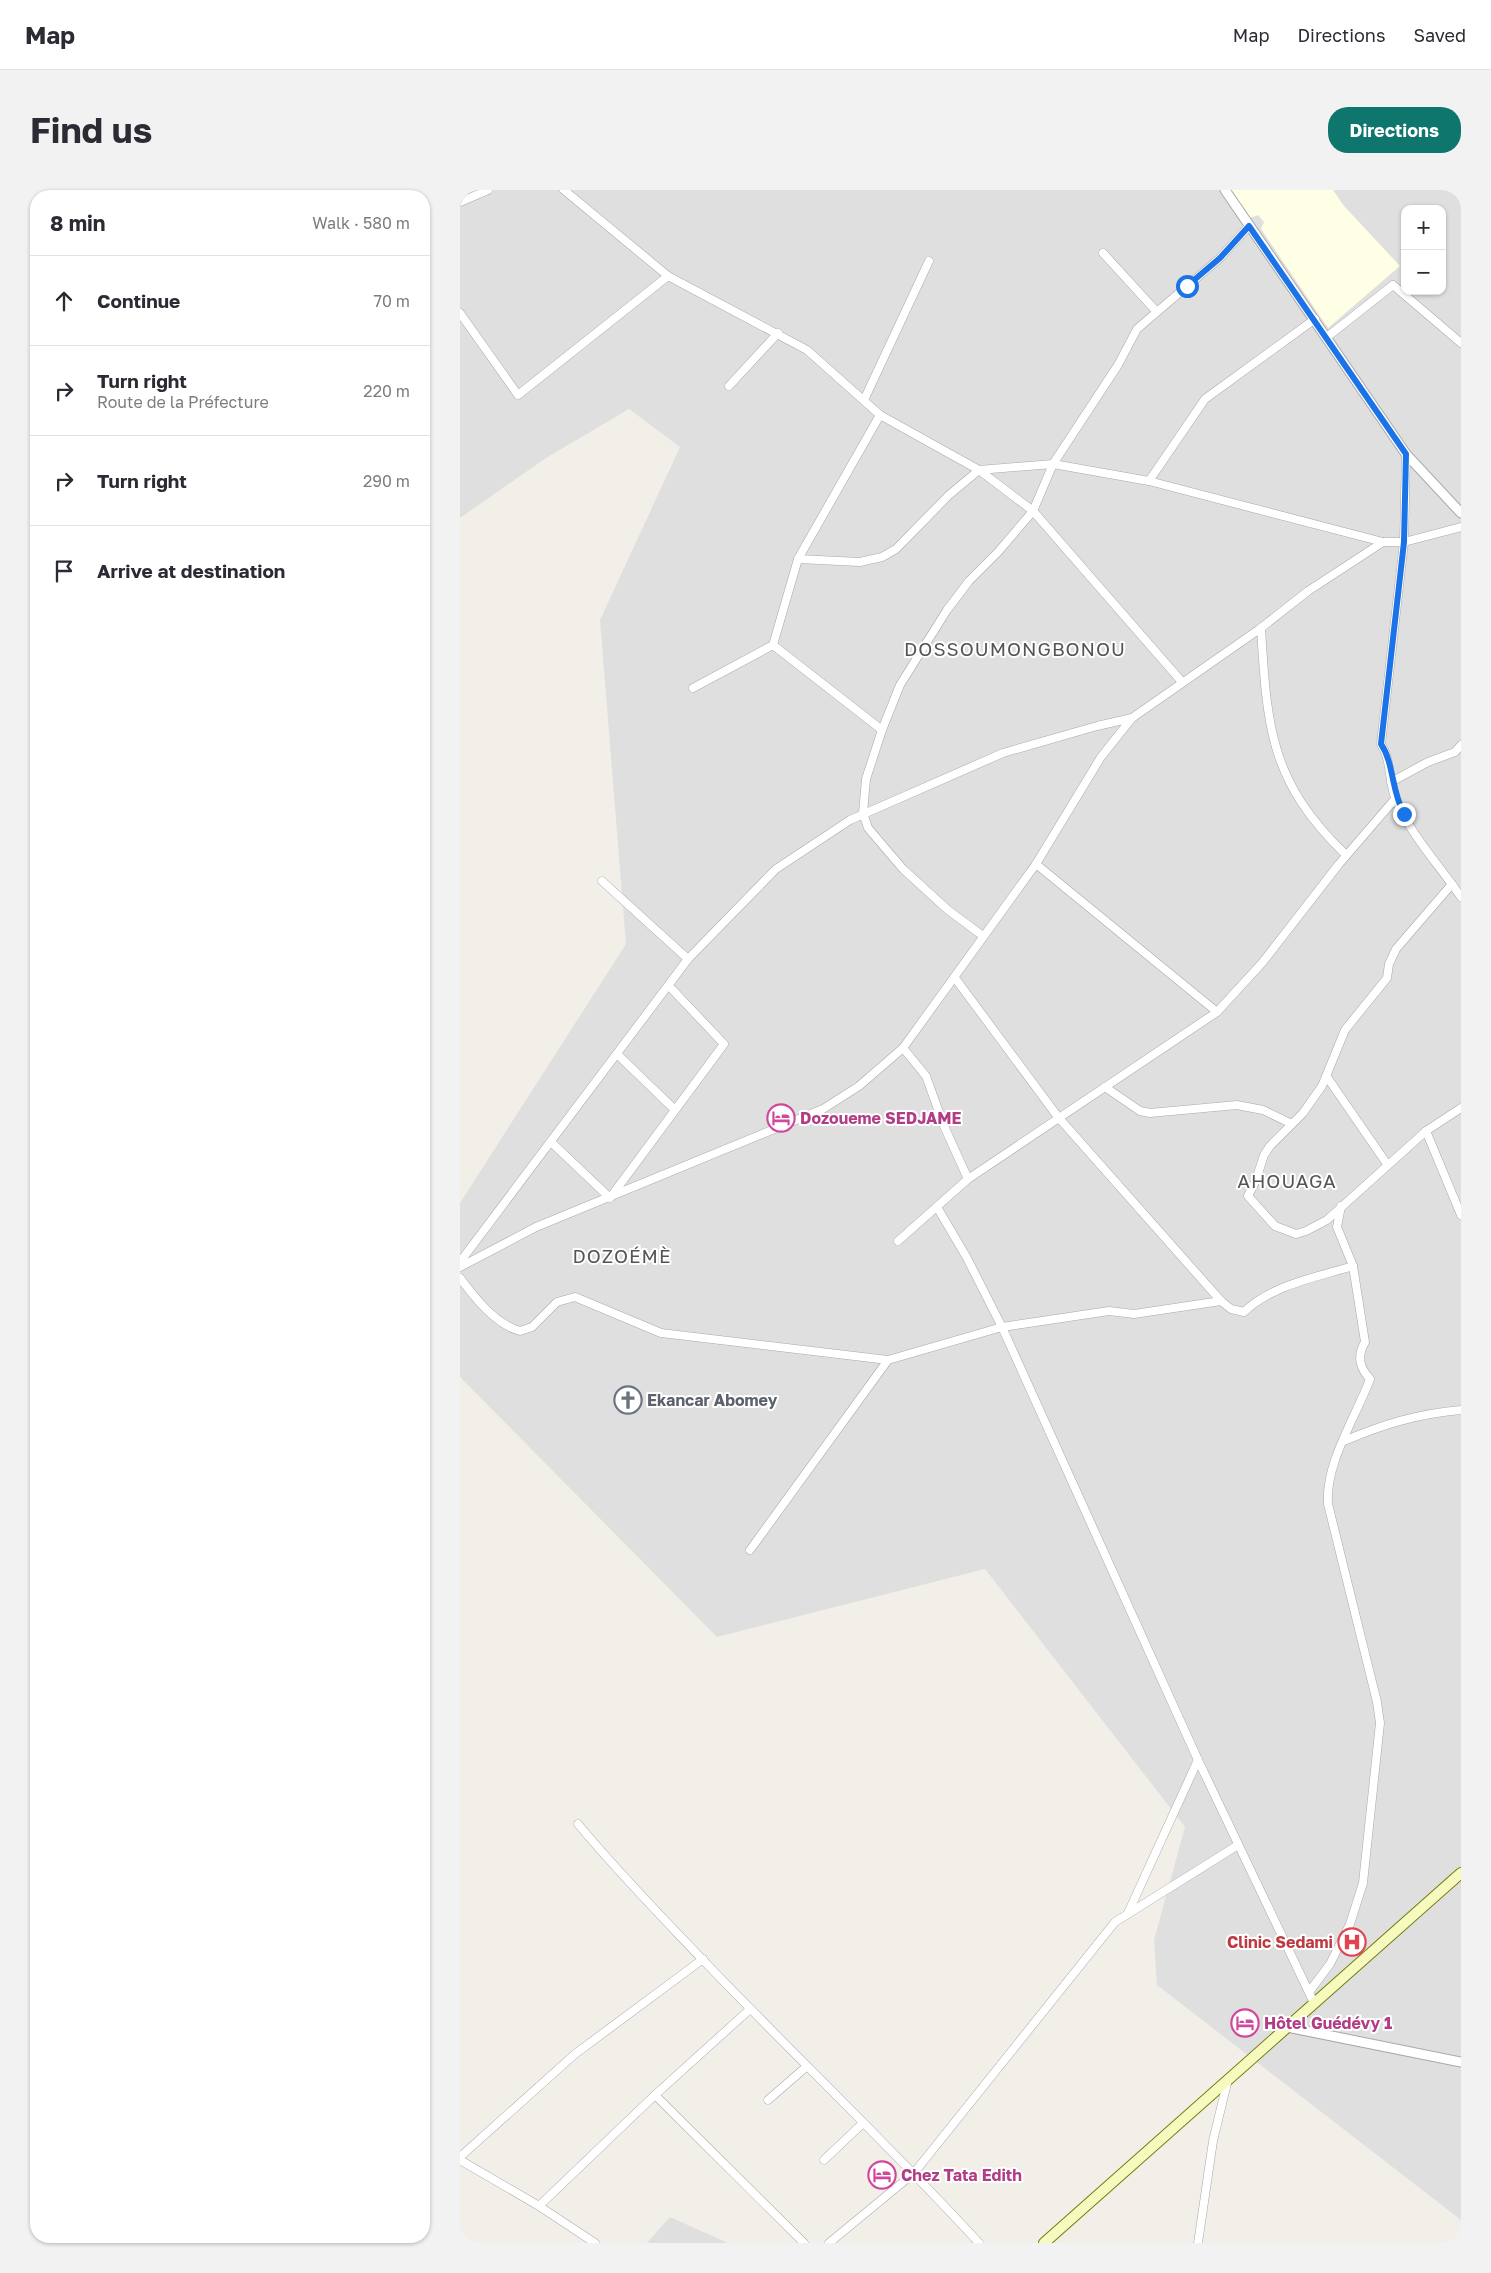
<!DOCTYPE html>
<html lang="en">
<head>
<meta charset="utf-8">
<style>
	:root { --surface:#fff; --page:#f2f2f3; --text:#2b2b33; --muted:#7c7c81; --line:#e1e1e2; --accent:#0f766e }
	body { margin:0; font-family:"Golos Text",sans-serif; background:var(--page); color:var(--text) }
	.controls { position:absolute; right:15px; top:15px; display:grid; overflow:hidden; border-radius:10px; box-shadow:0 1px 4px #0004 }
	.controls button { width:45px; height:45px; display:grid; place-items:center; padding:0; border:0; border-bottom:1px solid var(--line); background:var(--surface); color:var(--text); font:25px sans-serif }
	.stop { position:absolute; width:15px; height:15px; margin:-11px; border:4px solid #1a73e8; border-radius:50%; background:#fff }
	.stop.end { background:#1a73e8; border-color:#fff; box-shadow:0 1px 5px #0008 }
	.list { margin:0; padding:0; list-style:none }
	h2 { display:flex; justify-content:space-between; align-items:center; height:65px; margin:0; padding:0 20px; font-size:21px }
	h2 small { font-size:16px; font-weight:400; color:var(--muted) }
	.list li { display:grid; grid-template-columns:32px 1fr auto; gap:15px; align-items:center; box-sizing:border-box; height:90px; padding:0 20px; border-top:1px solid var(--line) }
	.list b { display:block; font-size:19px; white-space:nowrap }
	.list p { margin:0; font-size:16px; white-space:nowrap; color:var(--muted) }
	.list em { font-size:16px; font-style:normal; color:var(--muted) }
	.icon { flex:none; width:28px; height:28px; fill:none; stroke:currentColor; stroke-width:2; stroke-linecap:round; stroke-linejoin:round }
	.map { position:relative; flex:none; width:1001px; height:2053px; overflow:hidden; border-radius:20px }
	header { display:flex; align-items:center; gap:30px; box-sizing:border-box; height:70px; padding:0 25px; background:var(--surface); border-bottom:1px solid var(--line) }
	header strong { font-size:24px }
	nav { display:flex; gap:28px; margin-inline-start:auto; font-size:18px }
	.intro { display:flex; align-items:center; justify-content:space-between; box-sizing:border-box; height:120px; padding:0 30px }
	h1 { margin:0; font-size:35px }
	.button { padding:12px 22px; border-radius:20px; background:var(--accent); color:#fff; font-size:18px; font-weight:700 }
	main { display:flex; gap:30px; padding:0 30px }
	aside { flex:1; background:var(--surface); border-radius:20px; box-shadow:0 1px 4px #0004 }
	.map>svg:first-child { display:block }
	.residential { fill:#e0dfdf; fill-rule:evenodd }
	.education { fill:#ffffe5 }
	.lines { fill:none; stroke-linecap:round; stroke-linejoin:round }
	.minor-casing { stroke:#a9a9a9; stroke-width:9 }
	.tertiary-casing { stroke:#a9a9a9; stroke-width:11 }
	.secondary-casing { stroke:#707d05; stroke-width:12 }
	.minor { stroke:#fff; stroke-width:8 }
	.tertiary { stroke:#fff; stroke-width:9 }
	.secondary { stroke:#f7fabf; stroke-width:10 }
	.route { stroke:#1a73e8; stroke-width:6 }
	.labels { text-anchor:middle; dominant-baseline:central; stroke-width:4; stroke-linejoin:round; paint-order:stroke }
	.hotel-label { font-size:16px; font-weight:bold; fill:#b23c85; stroke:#fff; text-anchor:start }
	.worship-label { font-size:16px; font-weight:bold; fill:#5b616d; stroke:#fff; text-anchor:start }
	.health-label { font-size:16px; font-weight:bold; fill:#be3a42; stroke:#fff; text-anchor:end }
	.quarter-label { font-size:19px; letter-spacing:1px; fill:#555; stroke:#fff }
</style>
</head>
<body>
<header>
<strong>Map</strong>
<nav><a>Map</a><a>Directions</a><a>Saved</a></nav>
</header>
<div class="intro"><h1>Find us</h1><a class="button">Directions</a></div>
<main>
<aside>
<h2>8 min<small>Walk · 580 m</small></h2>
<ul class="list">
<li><svg class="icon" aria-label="ahead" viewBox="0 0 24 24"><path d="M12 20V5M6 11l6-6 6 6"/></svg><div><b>Continue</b></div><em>70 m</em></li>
<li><svg class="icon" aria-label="right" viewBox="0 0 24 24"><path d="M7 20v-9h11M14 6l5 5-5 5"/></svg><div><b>Turn right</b><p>Route de la Préfecture</p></div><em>220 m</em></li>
<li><svg class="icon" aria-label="right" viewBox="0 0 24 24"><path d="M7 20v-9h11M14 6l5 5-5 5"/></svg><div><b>Turn right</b></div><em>290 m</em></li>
<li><svg class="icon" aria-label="arrive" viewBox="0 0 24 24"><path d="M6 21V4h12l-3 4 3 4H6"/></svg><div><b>Arrive at destination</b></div></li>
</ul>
</aside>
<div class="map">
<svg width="1001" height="2053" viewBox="0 0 1001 2053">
	<rect width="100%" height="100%" fill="#f2efe9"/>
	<g class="residential">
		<path d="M0 0H1001V2030L697 1795 694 1750 725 1637 525 1379 257 1447 0 1187V1013L166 754 140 430 220 257 169 219 86 268 0 328ZM945 19H982V101H945Z"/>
		<path d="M210 2027 268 2053H187Z"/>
	</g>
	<path class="education" d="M770 0H873L884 16 940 76 868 138 801 39 804 32 798 25 790 28Z"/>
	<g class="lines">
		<g class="minor-casing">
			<g id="minor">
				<path d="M104 0 208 86 347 160 420 225 519 280 573 321 722 492"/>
				<path d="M0 12 28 0"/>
				<path d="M643 63 696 121"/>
				<path d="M0 123 58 205 208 86"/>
				<path d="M867 147 933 95 1001 153"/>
				<path d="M269 196 318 143"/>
				<path d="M404 210 469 71"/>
				<path d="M946 264 944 352 921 554C932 571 928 591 936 610 951 645 979 675 1001 707"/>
				<path d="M689 291 745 209 855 129"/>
				<path d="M338 369 400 372 422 367 436 359 489 305 519 280 593 274 689 291 923 352"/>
				<path d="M801 438C807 537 810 592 886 665"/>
				<path d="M313 455 422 540"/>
				<path d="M233 498 313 455 338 369 420 225"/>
				<path d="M931 592 968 572 995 562 1001 555"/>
				<path d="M576 674 757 822"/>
				<path d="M142 691 228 769"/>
				<path d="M992 694 936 759 929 774 927 788 885 840 862 896 843 923 810 956 804 965 796 990 788 1006 815 1036 836 1044 846 1041 867 1030 966 941 1001 918"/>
				<path d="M523 746 488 720 443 679 408 638 403 623 406 589 422 540 440 495 487 420 509 391 538 362 573 321 593 274 658 175 677 139 760 68 789 36"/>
				<path d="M495 788 598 927 761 1111 771 1119 784 1122C812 1095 857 1087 893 1076"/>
				<path d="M443 858 466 886 484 936 508 989"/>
				<path d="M157 864 214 919"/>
				<path d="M867 887 927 974"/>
				<path d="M645 897 680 921 690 923 777 915 803 920 832 934"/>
				<path d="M966 941 1001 1025"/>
				<path d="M91 952 150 1008 264 854 209 796"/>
				<path d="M477 1017 507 1068 542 1137 738 1570 854 1813"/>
				<path d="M438 1051 508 989 757 822 802 773 879 674 935 609"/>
				<path d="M0 1072 228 769 316 679 390 630 543 563 637 536 672 528 801 438 848 401 923 352H944L1001 337"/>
				<path d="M0 1077 76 1037 363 919 399 896 443 858 576 674 641 567 672 528"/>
				<path d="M0 1088C15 1108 35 1134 60 1141L72 1137 97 1112 115 1107 201 1143 428 1170 542 1137 649 1121 674 1124 761 1111"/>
				<path d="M884 1251C924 1234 957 1224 1001 1220"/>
				<path d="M290 1360 428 1170"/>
				<path d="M118 1634C157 1681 199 1724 241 1768 333 1864 429 1955 519 2053"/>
				<path d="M668 1723 738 1570"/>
				<path d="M849 1802 870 1774 890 1734 903 1693 920 1533 917 1512 868 1314C865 1273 896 1227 910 1189 899 1177 897 1166 905 1152L893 1076 877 1037 881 1016"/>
				<path d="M195 1905 344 2053"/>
				<path d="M308 1910 346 1877"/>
				<path d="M0 1967 115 1864 243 1769"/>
				<path d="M0 1970 79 2016 135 2053"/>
				<path d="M364 1970 403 1933"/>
				<path d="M79 2016 195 1905 289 1820"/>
				<path d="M369 2053 454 1983 655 1732 778 1655"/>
				<path d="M738 2053 753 1951 768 1889"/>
			</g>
		</g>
		<g class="tertiary-casing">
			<g id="tertiary">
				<path d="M765 0 946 264 1001 323"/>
				<path d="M827 1837 1001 1872"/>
			</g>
		</g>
		<g class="secondary-casing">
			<path id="secondary" d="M584 2053 1001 1683"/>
		</g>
		<use href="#minor" class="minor"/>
		<use href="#tertiary" class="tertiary"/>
		<use href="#secondary" class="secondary"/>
	</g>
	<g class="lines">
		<path class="route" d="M727 96 760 68 789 36 946 264 944 352 921 554C934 573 931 600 944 624"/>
	</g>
	<defs>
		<g id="hotel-ring" transform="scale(1.4375)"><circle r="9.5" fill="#fff" stroke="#d1479c" stroke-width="1.5"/><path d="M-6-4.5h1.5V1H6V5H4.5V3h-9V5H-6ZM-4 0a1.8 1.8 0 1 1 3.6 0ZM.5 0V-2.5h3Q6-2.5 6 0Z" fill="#d1479c"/></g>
		<g id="church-ring" transform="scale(1.4375)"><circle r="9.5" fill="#fff" stroke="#6b7280" stroke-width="1.5"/><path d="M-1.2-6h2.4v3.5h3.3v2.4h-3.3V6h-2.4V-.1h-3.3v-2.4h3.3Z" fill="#6b7280"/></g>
		<g id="hospital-ring" transform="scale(1.4375)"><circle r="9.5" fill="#fff" stroke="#e0444e" stroke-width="1.5"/><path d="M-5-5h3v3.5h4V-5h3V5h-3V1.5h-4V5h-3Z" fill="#e0444e"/></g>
	</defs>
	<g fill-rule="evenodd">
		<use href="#hotel-ring" x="321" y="928"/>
		<use href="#church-ring" x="168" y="1210"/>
		<use href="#hospital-ring" x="892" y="1752"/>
		<use href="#hotel-ring" x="785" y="1833"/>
		<use href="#hotel-ring" x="422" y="1985"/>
	</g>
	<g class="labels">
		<g class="hotel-label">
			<text x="340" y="928">Dozoueme SEDJAME</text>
			<text x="804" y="1833">Hôtel Guédévy 1</text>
			<text x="441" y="1985">Chez Tata Edith</text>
		</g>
		<g class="worship-label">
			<text x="187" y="1210">Ekancar Abomey</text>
		</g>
		<g class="health-label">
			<text x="873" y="1752">Clinic Sedami</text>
		</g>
		<g class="quarter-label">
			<text x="555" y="458">DOSSOUMONGBONOU</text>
			<text x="827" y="990">AHOUAGA</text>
			<text x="162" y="1065">DOZOÉMÈ</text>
		</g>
	</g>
</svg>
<div class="controls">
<button>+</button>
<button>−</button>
</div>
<div class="stop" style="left:727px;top:96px"></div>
<div class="stop end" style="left:944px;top:624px"></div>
</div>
</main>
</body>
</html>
